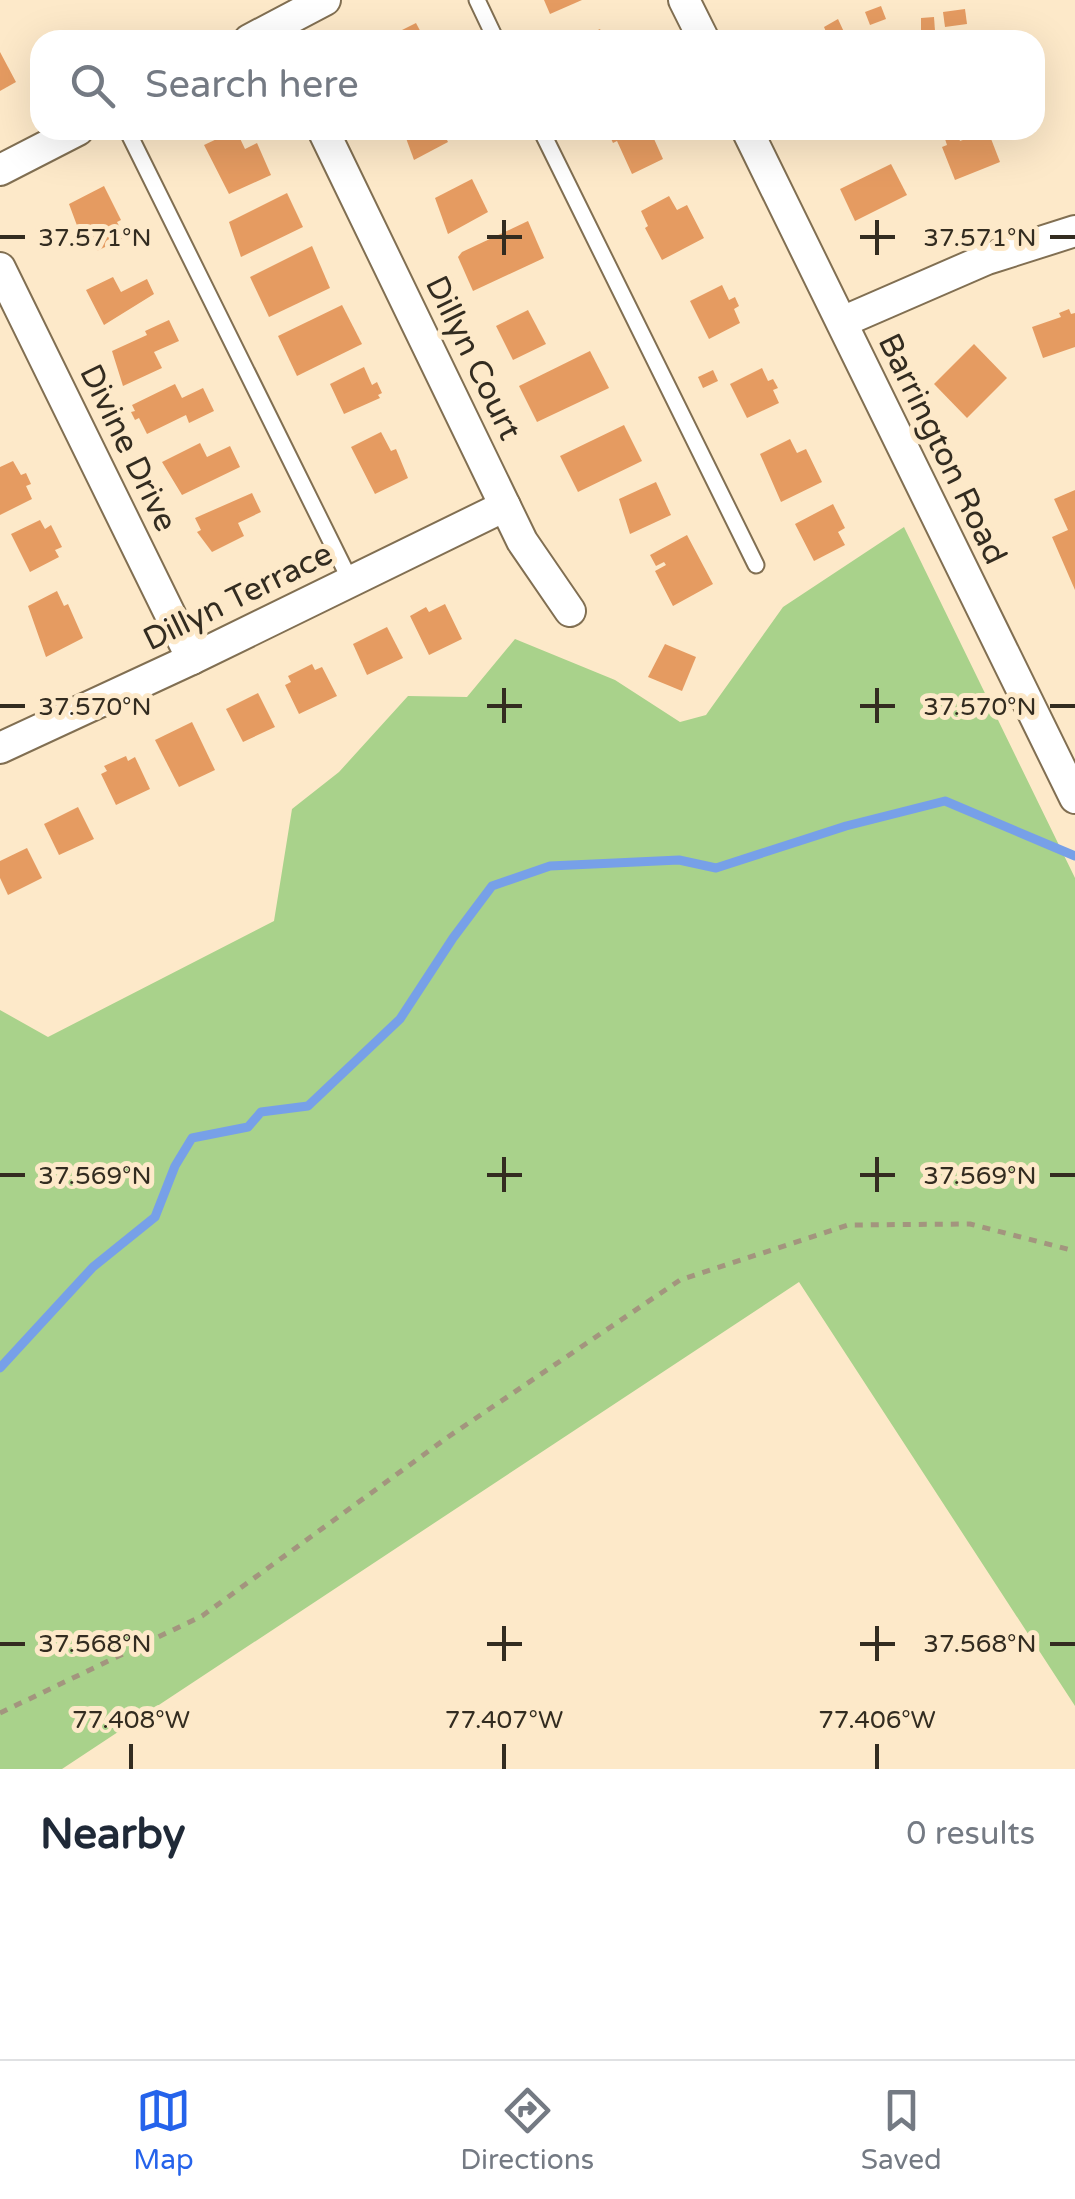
<!DOCTYPE html>
<html lang="en">
<head>
<meta charset="utf-8">
<style>
	:root { --surface:#fff; --page:#f6f6f7; --text:#1f2937; --muted:#747a83; --line:#e0e1e3; --accent:#2563eb }
	body { margin:0; font-family:"Varela Round",sans-serif; background:var(--page); color:var(--text) }
	.list { margin:0; padding:0; list-style:none }
	h2 { display:flex; justify-content:space-between; align-items:center; height:130px; margin:0; padding:0 40px; font-size:42px }
	h2 small { font-size:32px; font-weight:400; color:var(--muted) }
	.icon { flex:none; width:55px; height:55px; fill:none; stroke:currentColor; stroke-width:2; stroke-linecap:round; stroke-linejoin:round }
	.map { position:relative; flex:none; width:1075px; height:1769px; overflow:hidden }
	.search { position:absolute; background:var(--surface); box-shadow:0 10px 40px #0002; left:30px; right:30px; top:30px; height:110px; display:flex; align-items:center; gap:25px; box-sizing:border-box; padding:0 35px; border-radius:30px; color:var(--muted); font-size:38px }
	.sheet { height:290px; background:var(--surface) }
	nav { display:flex; justify-content:space-around; align-items:center; box-sizing:border-box; height:140px; border-top:2px solid var(--line); background:var(--surface); font-size:28px; color:var(--muted) }
	nav a { display:grid; justify-items:center; gap:5px }
	nav .on { color:var(--accent) }
	.map>svg:first-child { display:block }
	.green { fill:#a9d28b }
	.lines { fill:none; stroke-linecap:round; stroke-linejoin:round }
	.stream { stroke:#77a0e8; stroke-width:9 }
	.building { fill:#e59b61 }
	.service-casing { stroke:#816f52; stroke-width:19 }
	.minor-casing { stroke:#816f52; stroke-width:34 }
	.path { stroke:#a3957e; stroke-width:5; stroke-dasharray:8 8; stroke-linecap:butt }
	.service { stroke:#fff; stroke-width:15 }
	.minor { stroke:#fff; stroke-width:30 }
	.ticks { fill:none; stroke:#332c20; stroke-width:4 }
	.labels { text-anchor:middle; dominant-baseline:central; stroke-width:10; stroke-linejoin:round; paint-order:stroke }
	.street-label { font-size:32px; fill:#332c20; stroke:#fde9c9 }
	.ticks-label { font-size:25px; text-anchor:middle; fill:#332c20; stroke:#fde9c9; stroke-width:10; stroke-linejoin:round; paint-order:stroke }
</style>
</head>
<body>
<div class="map">
<svg width="1075" height="1769" viewBox="0 0 1075 1769">
	<rect width="100%" height="100%" fill="#fde9c9"/>
	<path class="green" d="M904 527 1075 878V1706L799 1282 62 1769H0V1010L48 1037 274 921 292 809 339 772 408 696 467 697 515 639 615 680 680 722 706 715 783 607Z"/>
	<g class="lines">
		<path class="stream" d="M0 1368 93 1267 155 1217 175 1166 192 1138 248 1127 261 1112 308 1106 400 1019 453 938 492 886 550 866 679 860 716 868 846 826 945 801 1075 856"/>
	</g>
	<g class="building">
		<path d="M544 0H582L550 14Z"/>
		<path d="M881 6 886 19 870 25 865 12Z"/>
		<path d="M965 9 967 24 945 27 943 12Z"/>
		<path d="M934 17 935 31 921 32V18Z"/>
		<path d="M838 19 844 32 847 31 851 40H837L835 36 829 39 824 27Z"/>
		<path d="M416 23 425 40H382Z"/>
		<path d="M600 29 605 40H577Z"/>
		<path d="M0 52 16 82 0 91Z"/>
		<path d="M236 130 245 149 257 143 271 175 229 194 204 145Z"/>
		<path d="M403 130H442L448 142 414 160Z"/>
		<path d="M607 130H650L663 159 632 174 617 141 613 143Z"/>
		<path d="M956 131 960 141 988 131 1000 162 955 180 942 147 947 145 944 136Z"/>
		<path d="M891 164 907 195 855 221 840 189Z"/>
		<path d="M472 179 488 212 448 234 435 198Z"/>
		<path d="M104 186 121 220 117 222 125 237 97 251 89 236 82 239 69 204Z"/>
		<path d="M287 193 303 227 241 257 229 222Z"/>
		<path d="M669 196 677 210 687 205 704 238 662 260 645 228 648 226 641 211Z"/>
		<path d="M528 221 544 258 473 291 458 257 462 252Z"/>
		<path d="M312 246 330 288 269 317 250 277Z"/>
		<path d="M113 277 121 292 147 279 154 294 104 325 86 290Z"/>
		<path d="M722 285 729 300 735 297 739 306 734 309 740 323 709 339 690 301Z"/>
		<path d="M342 305 362 344 297 376 278 336Z"/>
		<path d="M1069 309 1071 314 1075 313V347L1043 358 1032 327 1061 317 1059 313Z"/>
		<path d="M528 310 546 344 513 360 496 326Z"/>
		<path d="M169 320 179 341 154 352 162 368 123 386 112 351 147 335 145 331Z"/>
		<path d="M974 344 1007 378 967 418 934 384Z"/>
		<path d="M590 351 609 388 537 422 519 386Z"/>
		<path d="M364 367 372 385 377 382 382 393 378 395 380 398 344 414 330 384Z"/>
		<path d="M762 368 768 381 773 379 778 388 773 390 779 403 747 418 730 384Z"/>
		<path d="M713 370 718 381 703 388 698 377Z"/>
		<path d="M175 384 182 398 203 388 214 411 189 423 186 415 147 434 139 418 135 420 131 412 135 411 132 405Z"/>
		<path d="M624 425 642 461 578 492 560 456Z"/>
		<path d="M381 432 391 451 396 449 408 478 375 494 351 447Z"/>
		<path d="M790 439 797 453 806 449 822 482 781 502 760 454Z"/>
		<path d="M200 443 207 457 230 446 240 467 182 495 162 462Z"/>
		<path d="M13 461 21 475 26 473 31 484 26 486 32 499 0 515V467Z"/>
		<path d="M656 482 671 515 630 534 619 499Z"/>
		<path d="M1075 490V590L1052 537 1068 530 1054 499Z"/>
		<path d="M252 493 261 512 238 523 244 536 212 552 197 532 201 530 195 518Z"/>
		<path d="M833 504 845 528 838 532 845 545 814 561 795 524Z"/>
		<path d="M40 520 45 529 51 525 62 547 55 550 59 557 30 572 11 534Z"/>
		<path d="M687 535 713 584 673 606 655 571 666 565 664 562 656 566 650 555Z"/>
		<path d="M57 591 64 606 68 604 83 638 46 657 28 606Z"/>
		<path d="M445 604 462 639 429 655 410 616 426 607 429 612Z"/>
		<path d="M387 627 403 658 367 675 353 644Z"/>
		<path d="M665 644 696 657 682 691 648 677Z"/>
		<path d="M312 664 315 670 322 667 337 696 299 714 285 685 291 682 288 676Z"/>
		<path d="M258 693 275 727 243 742 226 709Z"/>
		<path d="M192 722 215 770 179 787 155 740Z"/>
		<path d="M126 756 128 761 135 757 150 789 116 805 101 774 107 771 104 766Z"/>
		<path d="M78 807 94 839 59 855 44 824Z"/>
		<path d="M27 848 42 878 8 895 0 878V861Z"/>
	</g>
	<g class="lines">
		<g class="service-casing">
			<g id="service">
				<path d="M477 0 496 40"/>
				<path d="M127 130 351 582"/>
				<path d="M541 130 756 565"/>
			</g>
		</g>
		<g class="minor-casing">
			<g id="minor">
				<path d="M684 0 704 40"/>
				<path d="M249 40 325 0"/>
				<path d="M323 130 522 541 570 611"/>
				<path d="M747 130 1075 798"/>
				<path d="M0 170 78 130"/>
				<path d="M0 268 192 659"/>
				<path d="M842 322 987 259 1075 231"/>
				<path d="M0 748 192 659 505 506"/>
			</g>
		</g>
		<path class="path" d="M0 1713 202 1616 448 1437 680 1280 848 1225 970 1224 1075 1251"/>
		<use href="#service" class="service"/>
		<use href="#minor" class="minor"/>
	</g>
	<path class="ticks" d="M504 220V255M877 220V255M0 237H25M487 237H522M860 237H895M1050 237H1075M504 688V723M877 688V723M0 706H25M487 706H522M860 706H895M1050 706H1075M504 1157V1192M877 1157V1192M0 1175H25M487 1175H522M860 1175H895M1050 1175H1075M504 1626V1661M877 1626V1661M0 1644H25M487 1644H522M860 1644H895M1050 1644H1075M131 1744V1769M504 1744V1769M877 1744V1769"/>
	<g class="labels">
		<g class="street-label">
			<text transform="translate(473 358) rotate(64)">Dillyn Court</text>
			<text transform="translate(128 448) rotate(64)">Divine Drive</text>
			<text transform="translate(942 449) rotate(64)">Barrington Road</text>
			<text transform="translate(238 597) rotate(-26)">Dillyn Terrace</text>
		</g>
	</g>
	<g class="ticks-label">
		<text x="95" y="246">37.571°N</text>
		<text x="980" y="246">37.571°N</text>
		<text x="95" y="715">37.570°N</text>
		<text x="980" y="715">37.570°N</text>
		<text x="95" y="1184">37.569°N</text>
		<text x="980" y="1184">37.569°N</text>
		<text x="95" y="1652">37.568°N</text>
		<text x="980" y="1652">37.568°N</text>
		<text x="131" y="1728">77.408°W</text>
		<text x="504" y="1728">77.407°W</text>
		<text x="877" y="1728">77.406°W</text>
	</g>
</svg>
<div class="search"><svg class="icon" aria-label="search" viewBox="0 0 24 24"><circle cx="10" cy="10" r="6"/><path d="M15 15l6 6"/></svg>Search here</div>
</div>
<section class="sheet">
<h2>Nearby<small>0 results</small></h2>
<ul class="list">
</ul>
</section>
<nav>
<a class="on"><svg class="icon" aria-label="map" viewBox="0 0 24 24"><path d="M3 6l6-2 6 2 6-2v14l-6 2-6-2-6 2zM9 4v14M15 6v14"/></svg>Map</a>
<a><svg class="icon" aria-label="directions" viewBox="0 0 24 24"><path d="M12 3l9 9-9 9-9-9zM9 14v-3h6M13 9l2 2-2 2"/></svg>Directions</a>
<a><svg class="icon" aria-label="saved" viewBox="0 0 24 24"><path d="M7 4h10v16l-5-4-5 4z"/></svg>Saved</a>
</nav>
</body>
</html>
